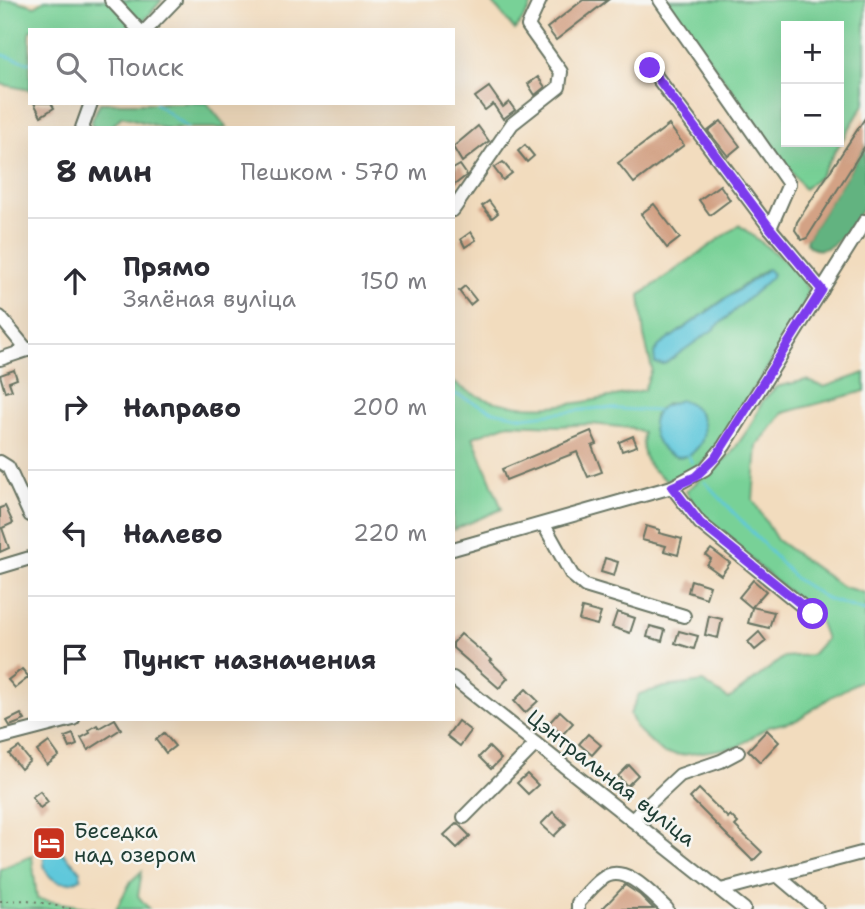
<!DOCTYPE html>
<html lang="ru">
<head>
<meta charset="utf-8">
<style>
	:root { --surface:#fff; --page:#f2f2f3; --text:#2b2b33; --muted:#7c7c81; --line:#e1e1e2 }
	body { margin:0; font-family:"Shantell Sans",sans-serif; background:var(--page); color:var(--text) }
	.controls { position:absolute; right:21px; top:21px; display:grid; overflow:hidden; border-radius:0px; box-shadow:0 7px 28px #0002 }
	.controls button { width:63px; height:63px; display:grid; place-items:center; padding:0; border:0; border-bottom:2px solid var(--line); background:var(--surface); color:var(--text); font:35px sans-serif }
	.stop { position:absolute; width:21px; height:21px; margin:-16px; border:5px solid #7c3aed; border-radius:50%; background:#fff }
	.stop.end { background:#7c3aed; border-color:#fff; box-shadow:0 2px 7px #0008 }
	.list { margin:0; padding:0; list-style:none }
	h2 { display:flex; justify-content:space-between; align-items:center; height:91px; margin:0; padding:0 28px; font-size:30px }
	h2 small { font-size:23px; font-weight:400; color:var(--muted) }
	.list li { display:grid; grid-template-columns:46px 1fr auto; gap:21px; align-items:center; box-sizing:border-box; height:126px; padding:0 28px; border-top:2px solid var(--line) }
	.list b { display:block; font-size:26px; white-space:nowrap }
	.list p { margin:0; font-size:23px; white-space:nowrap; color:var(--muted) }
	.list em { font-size:23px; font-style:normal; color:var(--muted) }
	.icon { flex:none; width:38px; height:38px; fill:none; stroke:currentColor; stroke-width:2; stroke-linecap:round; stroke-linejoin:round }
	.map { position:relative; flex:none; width:865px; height:909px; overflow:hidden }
	.search { position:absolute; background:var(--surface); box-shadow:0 7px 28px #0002; left:28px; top:28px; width:427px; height:77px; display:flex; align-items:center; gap:18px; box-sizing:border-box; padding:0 24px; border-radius:0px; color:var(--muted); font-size:26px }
	.panel { position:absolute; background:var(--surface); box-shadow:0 7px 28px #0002; left:28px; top:126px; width:427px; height:595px; border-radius:0px }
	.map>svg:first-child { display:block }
	.green { fill:#78d197; stroke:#4c8766; stroke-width:2; fill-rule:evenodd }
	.forest { fill:#62b380; stroke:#40785a; stroke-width:2 }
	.water { fill:#5fc8db; stroke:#3f8288; stroke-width:2 }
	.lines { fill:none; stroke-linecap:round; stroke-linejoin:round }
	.stream { stroke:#5fc8db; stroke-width:2.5 }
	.building { fill:#d3a285 }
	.minor-casing { stroke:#697564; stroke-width:16 }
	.path { stroke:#697564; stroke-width:2; stroke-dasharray:2 5; stroke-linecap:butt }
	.minor { stroke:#fff; stroke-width:12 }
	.route { stroke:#7c3aed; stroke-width:9 }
	.labels { text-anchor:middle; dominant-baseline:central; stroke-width:5; stroke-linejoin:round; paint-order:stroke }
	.street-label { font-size:21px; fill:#1f3d34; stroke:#f6f6f2 }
	.poi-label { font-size:21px; fill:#1f3d34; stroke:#f6f6f2; text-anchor:start }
</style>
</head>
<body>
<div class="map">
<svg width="865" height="909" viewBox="0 0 865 909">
	<rect width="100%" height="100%" fill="#f6f6f2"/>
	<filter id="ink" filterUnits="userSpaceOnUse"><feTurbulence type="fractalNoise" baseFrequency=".0143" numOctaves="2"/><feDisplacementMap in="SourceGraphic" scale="14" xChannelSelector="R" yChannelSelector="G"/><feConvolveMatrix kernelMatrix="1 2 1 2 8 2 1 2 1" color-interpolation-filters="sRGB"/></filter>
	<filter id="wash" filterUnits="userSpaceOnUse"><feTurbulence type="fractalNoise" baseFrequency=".00686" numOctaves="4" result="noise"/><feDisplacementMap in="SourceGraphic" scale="28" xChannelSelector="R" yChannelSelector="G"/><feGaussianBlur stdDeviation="1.57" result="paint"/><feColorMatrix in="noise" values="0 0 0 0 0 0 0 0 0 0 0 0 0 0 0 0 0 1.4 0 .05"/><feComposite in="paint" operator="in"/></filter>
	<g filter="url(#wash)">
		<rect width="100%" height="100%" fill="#f2dcbe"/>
		<g class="green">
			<path d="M0 0H13L35 6 45 0H162L136 30H30V90L0 84Z"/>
			<path d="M490 0H533L530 9 515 30Z"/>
			<path d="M666 0H865V103L820 176 804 189ZM786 26H839V142H786Z"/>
			<path d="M100 103H207L227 128H164L122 116 110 128H93L91 122Z"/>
			<path d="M739 225 798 271 808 290 802 314 711 456 687 475 666 480C646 467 641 456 643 433L631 428 591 424 558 426 508 424 473 437 502 509 453 530V382C511 424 580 402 644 390L652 369 644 336 640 295ZM766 269 728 317 664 364 655 363 659 346ZM667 403 700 413 703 425 701 443 677 457C659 452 651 434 654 416Z"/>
			<path d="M865 373V391L783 413 757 446 753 500 777 540 841 586 865 593V678L831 697 797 720 768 727 737 747 682 755 663 753 636 728 630 714 639 694 665 687 703 682 729 699 784 657 812 655 826 639 818 617 702 518 686 491 731 454 751 425 763 400 776 387 806 380 824 387Z"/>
			<path d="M32 856 37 899 96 909H0V869Z"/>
			<path d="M142 871 138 896 149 909H116L131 881Z"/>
		</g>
		<path class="forest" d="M865 146C865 160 865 189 865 202 859 219 826 267 806 243L807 238Z"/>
		<g class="water">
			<path d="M768 269 773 274 771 278 714 329 664 364 655 363 654 353 659 346Z"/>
			<path d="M680 400C700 403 711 431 698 447 684 465 663 456 655 437 651 426 653 415 661 407Z"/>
			<path d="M61 851 80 870 81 878C65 889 42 880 44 858L51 852Z"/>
		</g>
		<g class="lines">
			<g class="stream">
				<path d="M0 54 30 63"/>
				<path d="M155 103 188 128"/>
				<path d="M453 393 493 411 523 417 600 408 657 411"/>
				<path d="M688 455 692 463"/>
				<path d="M705 482 796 579 827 599 865 611"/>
			</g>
		</g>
		<g id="blocks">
			<g class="building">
				<path d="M583 0H608L556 40 547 28Z"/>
				<path d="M538 77 545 87 535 95 528 84Z"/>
				<path d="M489 87 503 107 509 102 515 110 503 119 493 104 485 110 475 97Z"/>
				<path d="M34 103H51L54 108 41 116Z"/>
				<path d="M865 118V146L807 238 802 240 795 230 797 222Z"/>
				<path d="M721 121 740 146 728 156 708 131Z"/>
				<path d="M669 125 684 145 634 183 618 163Z"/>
				<path d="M478 126 489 141 462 162 453 147Z"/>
				<path d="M525 145 534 156 527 162 518 151Z"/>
				<path d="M503 162 512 173 503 180 494 168Z"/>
				<path d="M460 165 467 175 453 186V169Z"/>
				<path d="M720 185 730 200 710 215 699 200Z"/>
				<path d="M489 201 498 213 492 218 482 206Z"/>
				<path d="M654 204 680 238 667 248 641 214Z"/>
				<path d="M471 232 476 240 465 247 461 239Z"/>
				<path d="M465 286 476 300 470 305 459 291Z"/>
				<path d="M14 370 17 379 9 382 12 390 5 392 0 375Z"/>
				<path d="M591 431 597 444 592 446 602 472 588 477 577 452 506 480 502 469Z"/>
				<path d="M633 436 637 446 622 451 619 442Z"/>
				<path d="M5 506 13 523 2 528 9 548 0 552V508Z"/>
				<path d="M646 526 660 530 659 533 682 539 678 555 664 551 666 546 642 540Z"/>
				<path d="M711 549 730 563 721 575 707 565 711 559 706 555Z"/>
				<path d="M605 558 618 562 614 576 601 572Z"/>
				<path d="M691 580 710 586 706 598 688 592Z"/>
				<path d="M753 580 766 591 752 607 774 612 769 628 748 623 752 608 739 597Z"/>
				<path d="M582 608 601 613 597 625 579 620Z"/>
				<path d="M617 612 635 618 630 633 612 627Z"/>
				<path d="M709 616 722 619 718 638 705 635Z"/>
				<path d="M650 626 665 630 662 641 647 637Z"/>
				<path d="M679 631 698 636 694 649 675 643Z"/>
				<path d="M759 632 766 641 755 650 748 642Z"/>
				<path d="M461 634 492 660 490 661 508 678 499 688 453 648V643Z"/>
				<path d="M22 669 29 677 15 688 8 680Z"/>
				<path d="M526 689 538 701 525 713 514 701Z"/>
				<path d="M560 711 573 723 562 735 549 723Z"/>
				<path d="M21 714 25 720 10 726 7 721Z"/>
				<path d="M115 719 121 729 88 750 81 738 90 733 89 730 97 725 99 728Z"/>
				<path d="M458 721 471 731 460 746 447 736Z"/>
				<path d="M767 730 779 742 760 762 748 750Z"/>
				<path d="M164 733 175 746 166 753 156 740Z"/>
				<path d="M73 734 77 745 70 748 65 737Z"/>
				<path d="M588 734 601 745 592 755 579 744Z"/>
				<path d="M49 742 59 756 47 765 37 751Z"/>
				<path d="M19 747 30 761 21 769 9 754Z"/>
				<path d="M489 747 501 759 491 769 479 757Z"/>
				<path d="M629 765 638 775 627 786 618 776Z"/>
				<path d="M527 774 538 785 528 794 517 783Z"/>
				<path d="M699 789 728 818 730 815 738 823 735 826 762 852 753 861 690 798Z"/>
				<path d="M40 791 48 802 40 808 32 797Z"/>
				<path d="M553 812 566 824 554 836 541 824Z"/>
				<path d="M457 823 470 836 457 848 444 835Z"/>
				<path d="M48 832 55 846 45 851 38 837Z"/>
				<path d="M625 885 640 895 654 909H602Z"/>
			</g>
		</g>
	</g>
	<g filter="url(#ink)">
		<use href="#blocks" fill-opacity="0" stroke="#697564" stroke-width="2"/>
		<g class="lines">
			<g class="minor-casing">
				<g id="minor">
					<path d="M111 0 139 30"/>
					<path d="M660 0 789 184 770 228"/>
					<path d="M146 30 175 0"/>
					<path d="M650 68 770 228 822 290"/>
					<path d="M82 128 91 103"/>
					<path d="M453 210 512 124 559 87 561 72 528 26 540 0"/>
					<path d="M0 317 27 350"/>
					<path d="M0 359 30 349"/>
					<path d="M0 462 8 467 30 515"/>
					<path d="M672 487 700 523 812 614"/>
					<path d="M544 525 572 575 585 586 684 616"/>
					<path d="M453 549 672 487 705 469 724 446 865 221"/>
					<path d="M0 567 30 558"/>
					<path d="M453 678 744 909"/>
					<path d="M0 738 73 719"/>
					<path d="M464 817 536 744"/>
					<path d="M632 820 680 775 721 761 738 752"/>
					<path d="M778 876 817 909"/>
					<path d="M721 890 865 852"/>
					<path d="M578 909V903C586 895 593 885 602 879 624 861 652 895 667 909"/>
				</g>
			</g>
			<path class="path" d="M0 901 28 900 71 909"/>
			<use href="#minor" class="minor"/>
		</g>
	</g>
	<g class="lines" filter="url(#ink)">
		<path class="route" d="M650 68 770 228 822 290 715 458 695 477 672 487 700 523 813 614"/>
	</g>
	<defs>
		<g id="hotel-square" transform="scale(1.75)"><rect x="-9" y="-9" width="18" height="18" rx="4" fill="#c8321e" stroke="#f6f6f2"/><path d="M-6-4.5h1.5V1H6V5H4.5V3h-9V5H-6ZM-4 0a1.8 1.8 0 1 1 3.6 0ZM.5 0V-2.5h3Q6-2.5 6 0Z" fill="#fff"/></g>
	</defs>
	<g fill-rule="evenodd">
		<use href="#hotel-square" x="49" y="843"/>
	</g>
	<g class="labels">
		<g class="street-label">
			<text transform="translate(611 778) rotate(38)">Цэнтральная вуліца</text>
		</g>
		<g class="poi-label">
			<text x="74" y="831">Беседка<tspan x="74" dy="24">над озером</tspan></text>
		</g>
	</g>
</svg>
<div class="controls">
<button>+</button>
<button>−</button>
</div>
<div class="stop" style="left:813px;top:614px"></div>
<div class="stop end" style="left:650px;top:68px"></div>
<div class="search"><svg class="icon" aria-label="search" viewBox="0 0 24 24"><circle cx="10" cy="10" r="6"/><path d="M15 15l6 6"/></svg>Поиск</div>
<section class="panel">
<h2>8 мин<small>Пешком · 570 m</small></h2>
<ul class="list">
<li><svg class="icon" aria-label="ahead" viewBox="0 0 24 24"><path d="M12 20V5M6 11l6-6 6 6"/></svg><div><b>Прямо</b><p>Зялёная вуліца</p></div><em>150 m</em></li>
<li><svg class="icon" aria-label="right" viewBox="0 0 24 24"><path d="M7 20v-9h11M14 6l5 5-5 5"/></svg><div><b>Направо</b></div><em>200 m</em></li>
<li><svg class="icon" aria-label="left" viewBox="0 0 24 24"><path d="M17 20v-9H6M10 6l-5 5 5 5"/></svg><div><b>Налево</b></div><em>220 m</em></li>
<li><svg class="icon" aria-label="arrive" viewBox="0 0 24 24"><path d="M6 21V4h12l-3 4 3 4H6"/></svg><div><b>Пункт назначения</b></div></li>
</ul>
</section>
</div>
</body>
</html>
